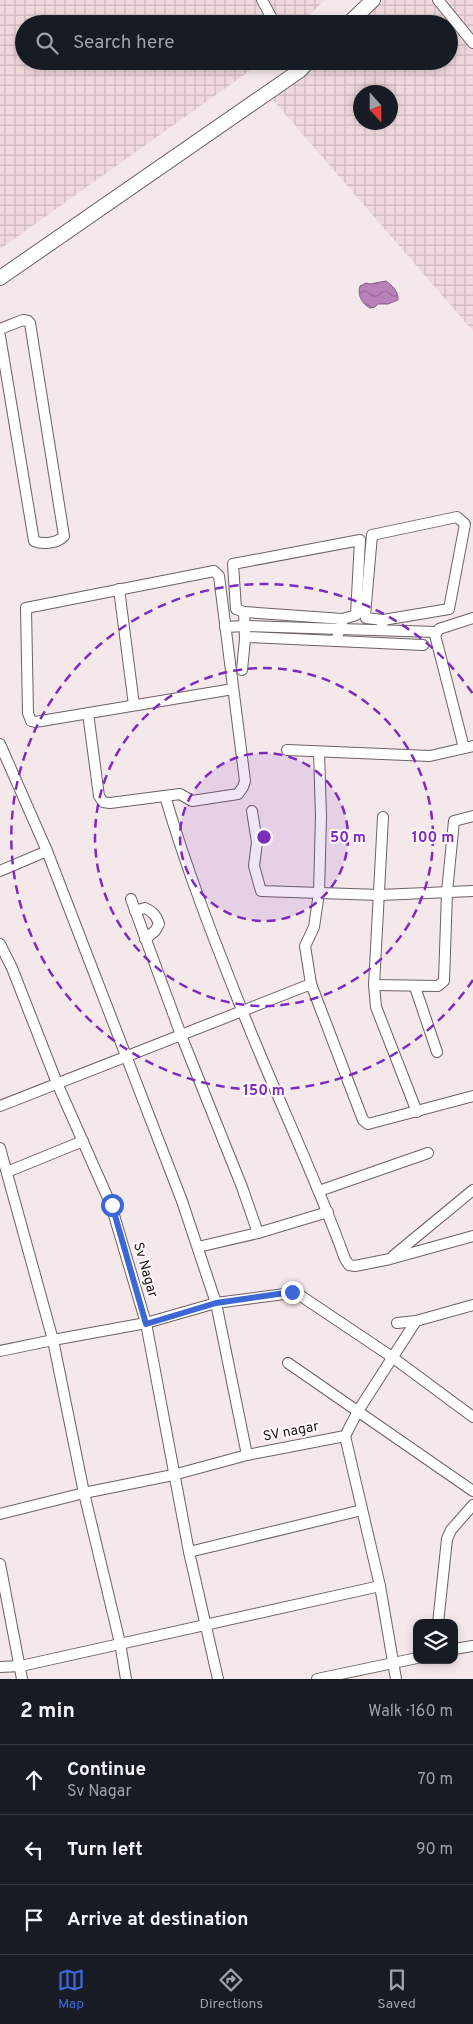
<!DOCTYPE html>
<html lang="en">
<head>
<meta charset="utf-8">
<style>
	:root { --surface:#171b24; --page:#242831; --text:#f1f3f6; --muted:#9ea1a6; --line:#363941; --accent:#3d66d7 }
	body { margin:0; font-family:Overpass,sans-serif; background:var(--page); color:var(--text) }
	.controls { position:absolute; right:15px; bottom:15px; display:grid; overflow:hidden; border-radius:10px; box-shadow:0 2px 8px #0003 }
	.controls button { width:45px; height:45px; display:grid; place-items:center; padding:0; border:0; border-bottom:1px solid var(--line); background:var(--surface); color:var(--text); font:25px sans-serif }
	.compass { position:absolute; left:353px; top:85px; width:45px; height:45px; border-radius:50%; background:var(--surface); box-shadow:0 2px 8px #0003; rotate:159deg }
	.stop { position:absolute; width:15px; height:15px; margin:-11px; border:4px solid #3d66d7; border-radius:50%; background:#fff }
	.stop.end { background:#3d66d7; border-color:#fff; box-shadow:0 1px 5px #0008 }
	.list { margin:0; padding:0; list-style:none }
	h2 { display:flex; justify-content:space-between; align-items:center; height:65px; margin:0; padding:0 20px; font-size:21px }
	h2 small { font-size:16px; font-weight:400; color:var(--muted) }
	.list li { display:grid; grid-template-columns:32px 1fr auto; gap:15px; align-items:center; box-sizing:border-box; height:70px; padding:0 20px; border-top:1px solid var(--line) }
	.list b { display:block; font-size:19px; white-space:nowrap }
	.list p { margin:0; font-size:16px; white-space:nowrap; color:var(--muted) }
	.list em { font-size:16px; font-style:normal; color:var(--muted) }
	.icon { flex:none; width:28px; height:28px; fill:none; stroke:currentColor; stroke-width:2; stroke-linecap:round; stroke-linejoin:round }
	.map { position:relative; flex:none; width:473px; height:1679px; overflow:hidden }
	.search { position:absolute; background:var(--surface); box-shadow:0 2px 8px #0003; left:15px; right:15px; top:15px; height:55px; display:flex; align-items:center; gap:12px; box-sizing:border-box; padding:0 18px; border-radius:28px; color:var(--muted); font-size:19px }
	.sheet { height:275px; background:var(--surface) }
	nav { display:flex; justify-content:space-around; align-items:center; box-sizing:border-box; height:70px; border-top:1px solid var(--line); background:var(--surface); font-size:14px; color:var(--muted) }
	nav a { display:grid; justify-items:center; gap:2px }
	nav .on { color:var(--accent) }
	.map>svg:first-child { display:block }
	.industrial { fill:url(#industrial-grid); fill-rule:evenodd }
	.water { fill:url(#water-waves); stroke:#896189 }
	.lines { fill:none; stroke-linecap:round; stroke-linejoin:round }
	.street-casing { stroke:#6c6163; stroke-width:12 }
	.secondary-casing { stroke:#6c6163; stroke-width:16 }
	.street { stroke:#fff; stroke-width:10 }
	.secondary { stroke:#fff; stroke-width:14 }
	.route { stroke:#3d66d7; stroke-width:6 }
	.ring { fill:none; stroke:#7b2cbf; stroke-width:2.5; stroke-dasharray:9 6 }
	.labels { text-anchor:middle; dominant-baseline:central; stroke-width:4; stroke-linejoin:round; paint-order:stroke }
	.street-label { font-size:14px; fill:#1a1617; stroke:#fff7f8 }
	.centre { fill:#7b2cbf; stroke:#fff7f8; stroke-width:2.5 }
	.ring-label { font-size:15px; text-anchor:middle; font-weight:bold; fill:#7b2cbf; stroke:#fff7f8; stroke-width:4; stroke-linejoin:round; paint-order:stroke }
</style>
</head>
<body>
<div class="map">
<svg width="473" height="1679" viewBox="0 0 473 1679">
	<defs>
		<pattern id="industrial-grid" width="8" height="8" patternUnits="userSpaceOnUse" patternTransform="scale(1.25)"><rect width="8" height="8" fill="#efd9dd"/><path d="M0 4h8M4 0v8" fill="none" stroke="#ccbabd"/></pattern>
		<pattern id="water-waves" width="16" height="10" patternUnits="userSpaceOnUse" patternTransform="scale(1.25)"><rect width="16" height="10" fill="#b881ba"/><path d="M0 5q4-4 8 0t8 0" fill="none" stroke="#956996"/></pattern>
	</defs>
	<rect width="100%" height="100%" fill="#f5e8eb"/>
	<g class="industrial">
		<path d="M0 0H325L300 24H24V61H260L248 72 0 249Z"/>
		<path d="M378 0H473V331L273 100 313 61H449V24H353ZM360 92H390V122H360Z"/>
	</g>
	<path class="water" d="M386 281C392 285 399 292 398 300L388 304H378L375 307 370 308C362 304 357 295 360 286L366 283 370 284Z"/>
	<g class="lines">
		<g class="street-casing">
			<g id="street">
				<path d="M262 0 275 24"/>
				<path d="M438 0 473 43"/>
				<path d="M294 61 299 71"/>
				<path d="M0 329 23 320 28 321 30 323 64 536C58 543 43 545 34 541L0 336"/>
				<path d="M119 589 134 705"/>
				<path d="M244 612 236 609 233 564 360 540 356 615 343 619"/>
				<path d="M225 627 245 626 436 632"/>
				<path d="M381 630 383 620 449 609 465 524 457 517 372 535 365 615 366 618 383 620"/>
				<path d="M336 641 423 645"/>
				<path d="M242 670 245 639 249 637 336 641 343 619 244 612 245 639"/>
				<path d="M88 713 99 796 103 802 110 803 180 794 192 801 238 794 243 787 245 781 219 576 214 571 26 608 28 713 31 721 35 722 233 689"/>
				<path d="M0 744 47 851 182 1201 216 1303 247 1455"/>
				<path d="M464 748 435 635 439 629 473 618"/>
				<path d="M287 750 430 756 473 746"/>
				<path d="M319 752 321 816 319 893 314 927 305 946 311 984 363 1120 368 1124 473 1096"/>
				<path d="M165 796C186 868 214 940 242 1010 275 1094 315 1175 345 1259L349 1265 355 1266 390 1259 473 1236"/>
				<path d="M252 811 257 842 254 866 261 891 380 895 473 891"/>
				<path d="M383 817 374 985 376 1007 417 1112"/>
				<path d="M0 871 47 851"/>
				<path d="M131 899 181 1035 242 1187 258 1233"/>
				<path d="M135 911 145 908C153 912 156 915 159 924L155 931 145 939"/>
				<path d="M0 944 12 968 57 1083 111 1205 146 1323 189 1552 218 1679"/>
				<path d="M374 985 438 986 444 981 447 892 454 821 473 816"/>
				<path d="M415 987 437 1052"/>
				<path d="M0 1106 311 984"/>
				<path d="M0 1148 53 1340 84 1493 120 1643 126 1679"/>
				<path d="M7 1172 83 1141"/>
				<path d="M319 1191 428 1153"/>
				<path d="M198 1247 258 1233 328 1212"/>
				<path d="M393 1256 473 1190"/>
				<path d="M397 1323 416 1321 473 1305"/>
				<path d="M0 1351 53 1340 146 1323 216 1303 292 1293 298 1294 392 1357 473 1417"/>
				<path d="M288 1363 473 1491"/>
				<path d="M345 1436 358 1411 416 1321"/>
				<path d="M0 1514 84 1493 173 1475 247 1455 345 1436 380 1586 396 1679"/>
				<path d="M189 1552 362 1510"/>
				<path d="M0 1564 22 1679"/>
				<path d="M438 1623 447 1539 451 1530 473 1505"/>
				<path d="M454 1649 473 1646"/>
				<path d="M0 1667 21 1666 380 1586"/>
				<path d="M317 1679 417 1658"/>
			</g>
		</g>
		<g class="secondary-casing">
			<g id="secondary">
				<path d="M348 24 373 0"/>
				<path d="M0 278 299 71 309 61"/>
			</g>
		</g>
		<use href="#street" class="street"/>
		<use href="#secondary" class="secondary"/>
	</g>
	<g class="lines">
		<path class="route" d="M112 1205 146 1324 216 1303 292 1292"/>
	</g>
	<circle cx="264" cy="837" r="84" fill="#7b2cbf" fill-opacity=".12"/>
	<g class="ring">
		<circle cx="264" cy="837" r="84"/>
		<circle cx="264" cy="837" r="169"/>
		<path d="M473 980A253 253 0 1 1 473 694"/>
	</g>
	<g class="labels">
		<g class="street-label">
			<text transform="translate(145 1270) rotate(74)">Sv Nagar</text>
			<text transform="translate(291 1432) rotate(-11)">SV nagar</text>
		</g>
	</g>
	<circle cx="264" cy="837" r="8" class="centre"/>
	<g class="ring-label">
		<text x="348" y="842">50 m</text>
		<text x="433" y="842">100 m</text>
		<text x="264" y="1095">150 m</text>
	</g>
</svg>
<div class="controls">
<button><svg class="icon" aria-label="layers" viewBox="0 0 24 24"><path d="M12 4l9 5-9 5-9-5zM3 14l9 5 9-5"/></svg></button>
</div>
<svg class="compass" viewBox="-18 -18 36 36"><path d="M0-13l5 13h-10z" fill="#e53935"/><path d="M0 13l5-13h-10z" fill="#9ea1a6"/></svg>
<div class="stop" style="left:112px;top:1205px"></div>
<div class="stop end" style="left:292px;top:1292px"></div>
<div class="search"><svg class="icon" aria-label="search" viewBox="0 0 24 24"><circle cx="10" cy="10" r="6"/><path d="M15 15l6 6"/></svg>Search here</div>
</div>
<section class="sheet">
<h2>2 min<small>Walk · 160 m</small></h2>
<ul class="list">
<li><svg class="icon" aria-label="ahead" viewBox="0 0 24 24"><path d="M12 20V5M6 11l6-6 6 6"/></svg><div><b>Continue</b><p>Sv Nagar</p></div><em>70 m</em></li>
<li><svg class="icon" aria-label="left" viewBox="0 0 24 24"><path d="M17 20v-9H6M10 6l-5 5 5 5"/></svg><div><b>Turn left</b></div><em>90 m</em></li>
<li><svg class="icon" aria-label="arrive" viewBox="0 0 24 24"><path d="M6 21V4h12l-3 4 3 4H6"/></svg><div><b>Arrive at destination</b></div></li>
</ul>
</section>
<nav>
<a class="on"><svg class="icon" aria-label="map" viewBox="0 0 24 24"><path d="M3 6l6-2 6 2 6-2v14l-6 2-6-2-6 2zM9 4v14M15 6v14"/></svg>Map</a>
<a><svg class="icon" aria-label="directions" viewBox="0 0 24 24"><path d="M12 3l9 9-9 9-9-9zM9 14v-3h6M13 9l2 2-2 2"/></svg>Directions</a>
<a><svg class="icon" aria-label="saved" viewBox="0 0 24 24"><path d="M7 4h10v16l-5-4-5 4z"/></svg>Saved</a>
</nav>
</body>
</html>
